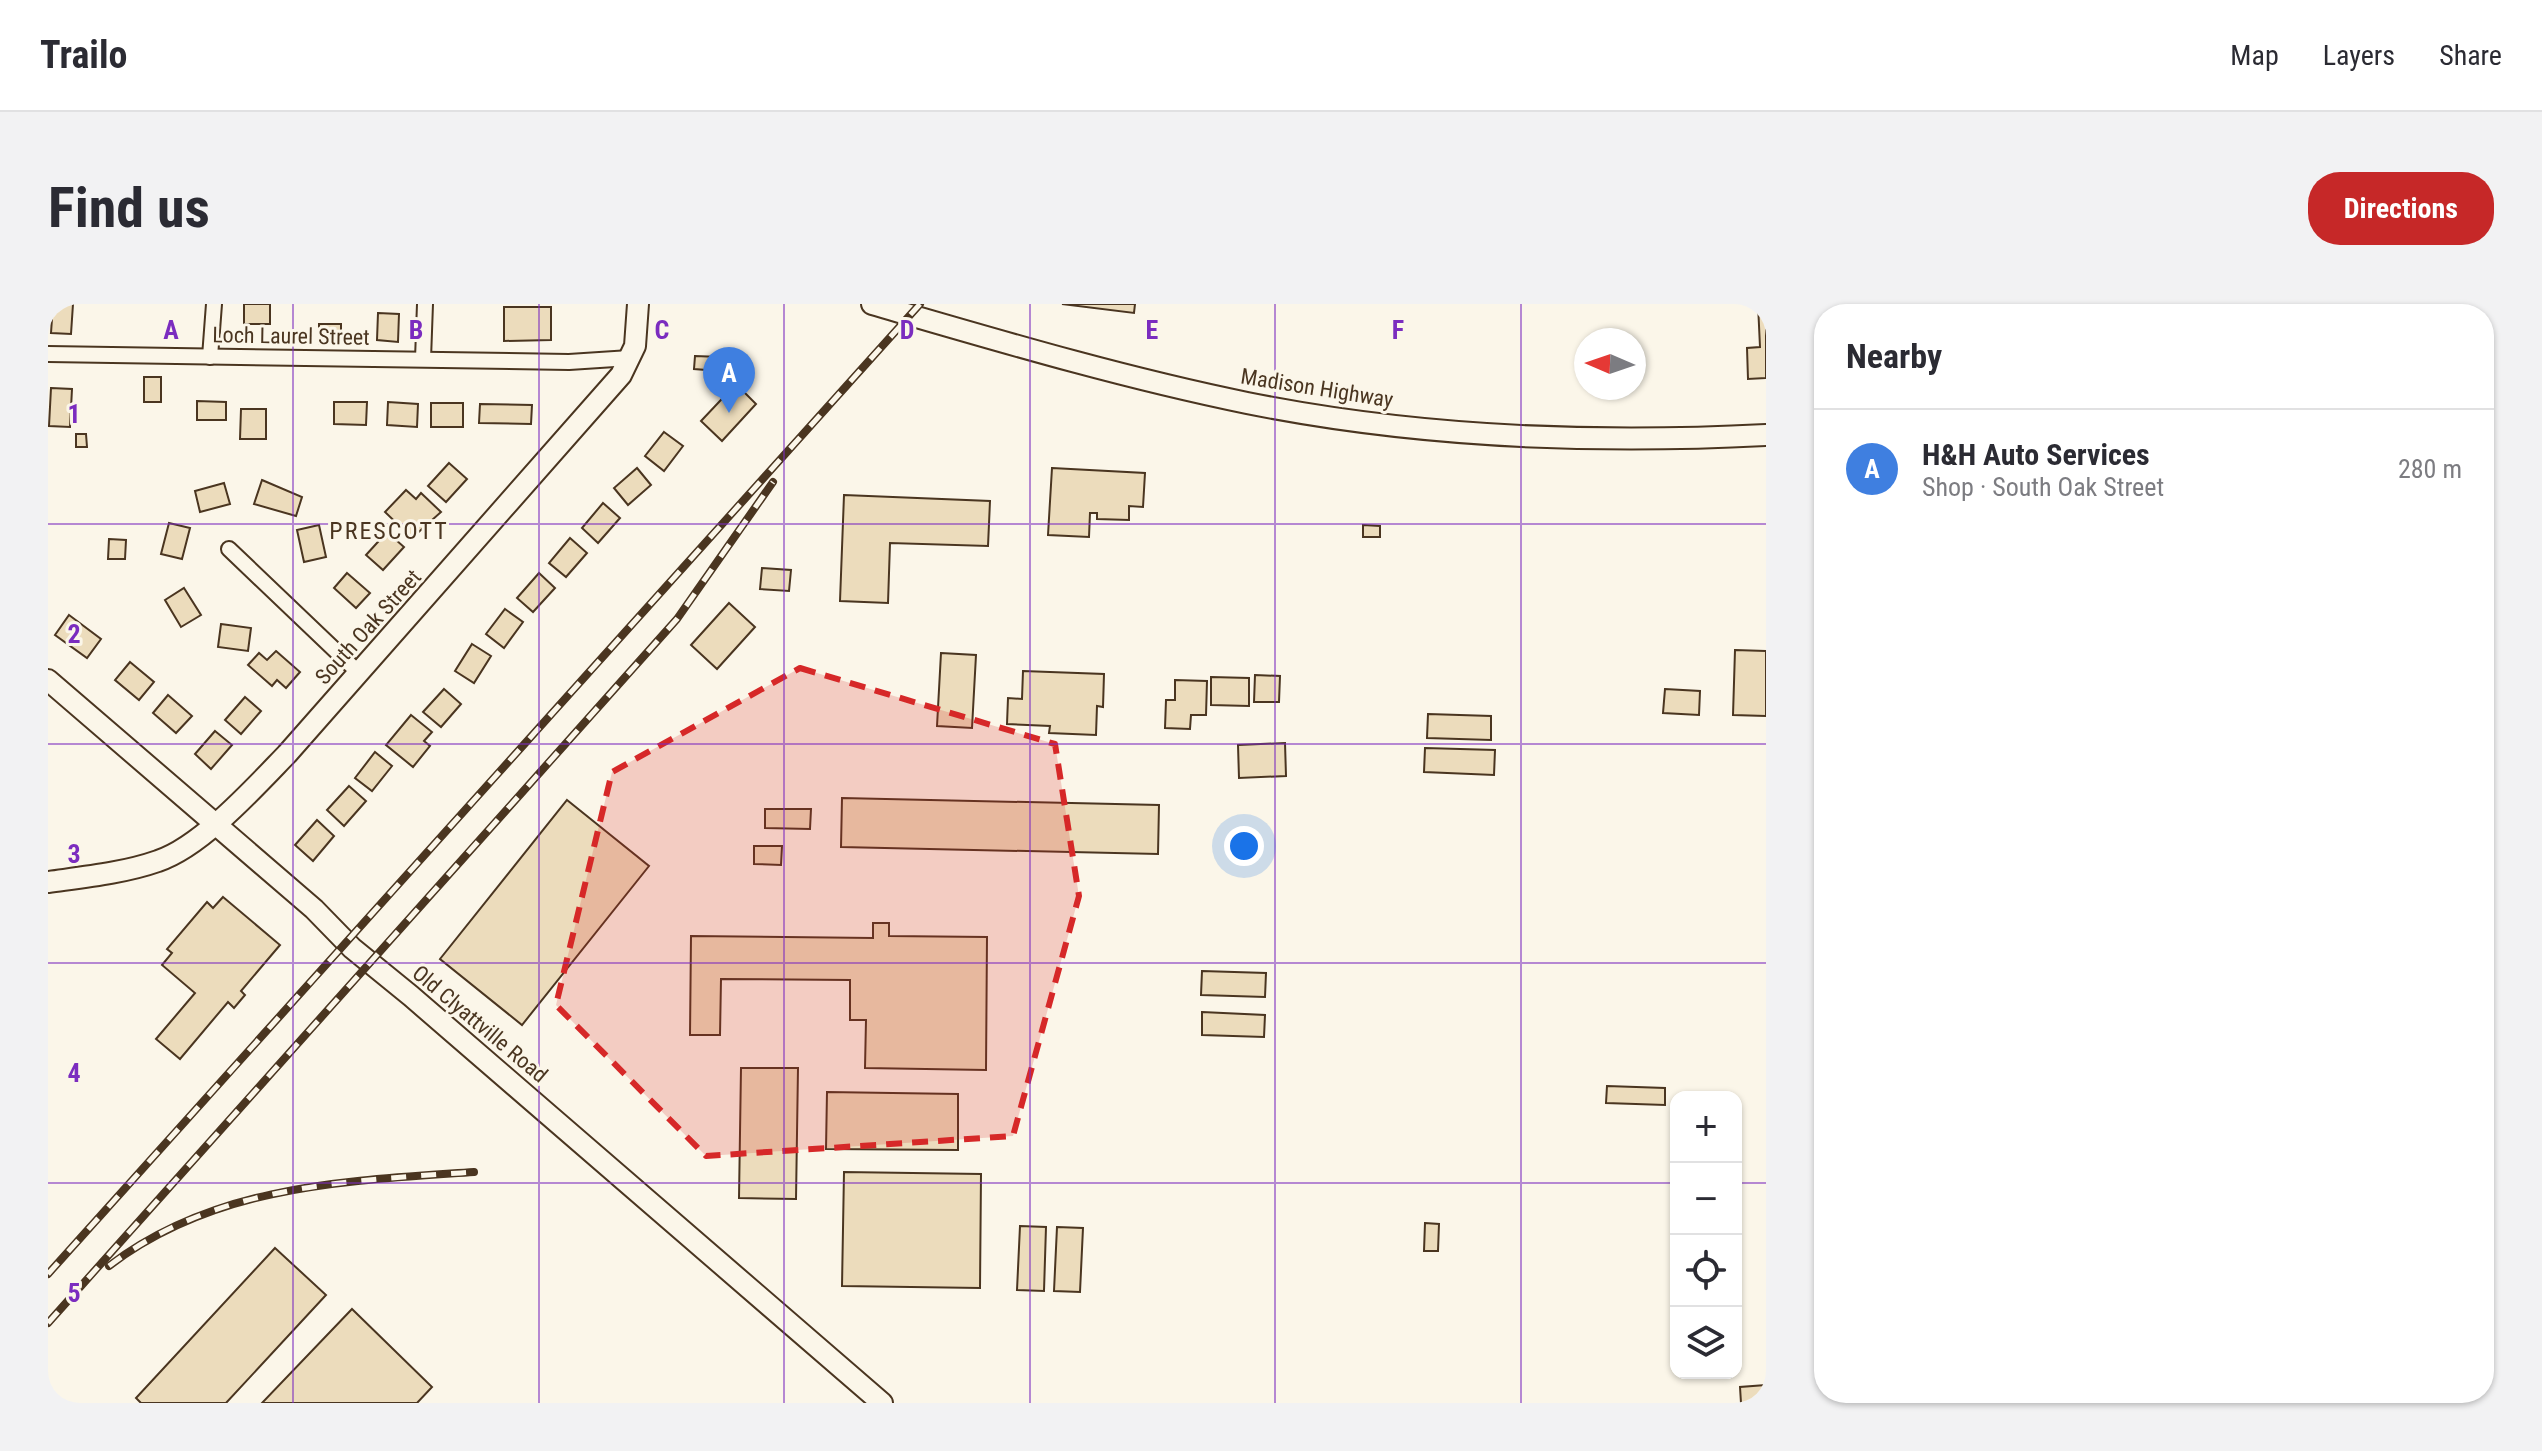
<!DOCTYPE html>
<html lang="en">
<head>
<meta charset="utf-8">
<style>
	:root { --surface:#fff; --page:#f2f2f3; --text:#2b2b33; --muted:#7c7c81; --line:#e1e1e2; --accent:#c62828 }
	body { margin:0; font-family:"Roboto Condensed",sans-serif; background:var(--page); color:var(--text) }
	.controls { position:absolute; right:24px; bottom:24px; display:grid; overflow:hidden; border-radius:16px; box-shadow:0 2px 6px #0004 }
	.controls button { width:72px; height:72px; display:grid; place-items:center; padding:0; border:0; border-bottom:2px solid var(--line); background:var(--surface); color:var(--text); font:40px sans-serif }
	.compass { position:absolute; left:1526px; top:24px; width:72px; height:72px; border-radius:50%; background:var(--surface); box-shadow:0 2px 6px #0004; rotate:272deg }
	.you { position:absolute; left:1196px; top:542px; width:28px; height:28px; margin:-20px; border:6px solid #fff; border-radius:50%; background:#1a73e8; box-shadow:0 0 0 12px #1a73e833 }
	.badge { display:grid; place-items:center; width:52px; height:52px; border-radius:50%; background:var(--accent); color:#fff; font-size:26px; font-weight:700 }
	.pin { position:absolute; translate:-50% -66px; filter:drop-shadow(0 2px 4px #0008) }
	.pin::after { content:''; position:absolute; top:42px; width:28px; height:24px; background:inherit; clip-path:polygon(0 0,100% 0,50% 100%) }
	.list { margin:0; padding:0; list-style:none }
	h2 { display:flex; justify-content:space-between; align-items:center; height:104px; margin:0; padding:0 32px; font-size:34px }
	h2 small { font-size:26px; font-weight:400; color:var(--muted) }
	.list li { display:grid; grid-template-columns:52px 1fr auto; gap:24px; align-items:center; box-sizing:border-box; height:120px; padding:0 32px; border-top:2px solid var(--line) }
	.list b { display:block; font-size:30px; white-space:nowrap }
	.list p { margin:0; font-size:26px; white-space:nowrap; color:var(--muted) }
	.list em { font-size:26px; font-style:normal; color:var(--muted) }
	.icon { flex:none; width:44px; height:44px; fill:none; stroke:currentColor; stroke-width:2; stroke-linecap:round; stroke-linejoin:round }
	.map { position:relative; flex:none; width:1718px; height:1099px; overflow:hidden; border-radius:32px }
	header { display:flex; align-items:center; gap:48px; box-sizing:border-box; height:112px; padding:0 40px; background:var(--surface); border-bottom:2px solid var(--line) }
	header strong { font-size:38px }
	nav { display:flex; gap:44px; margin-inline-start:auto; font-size:28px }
	.intro { display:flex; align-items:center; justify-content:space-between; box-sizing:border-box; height:192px; padding:0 48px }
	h1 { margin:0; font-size:56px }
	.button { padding:20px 36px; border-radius:32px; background:var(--accent); color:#fff; font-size:28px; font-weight:700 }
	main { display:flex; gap:48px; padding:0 48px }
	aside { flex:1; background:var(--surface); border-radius:32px; box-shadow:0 2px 6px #0004 }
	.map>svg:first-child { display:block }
	.building { fill:#ecdcbc; stroke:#4a3520; stroke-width:2 }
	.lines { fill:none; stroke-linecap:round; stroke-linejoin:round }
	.street-casing { stroke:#4a3520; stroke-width:18 }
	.secondary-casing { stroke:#4a3520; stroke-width:24 }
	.street { stroke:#fbf6e9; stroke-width:14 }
	.secondary { stroke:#fbf6e9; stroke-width:20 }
	.rail-casing { stroke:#4a3520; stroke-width:8 }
	.rail { stroke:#fbf6e9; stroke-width:5; stroke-dasharray:15; stroke-linecap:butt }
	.marked { fill:#d62828; fill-opacity:0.2; stroke:#d62828; stroke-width:6; stroke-dasharray:16 10; stroke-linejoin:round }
	.grid { fill:none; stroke:#7b2cbf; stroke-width:2; stroke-opacity:0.55 }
	.labels { text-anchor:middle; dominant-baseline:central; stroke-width:6; stroke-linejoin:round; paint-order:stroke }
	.street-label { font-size:22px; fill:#4a3520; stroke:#fbf6e9 }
	.neighbourhood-label { font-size:24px; letter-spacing:2px; fill:#4a3520; stroke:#fbf6e9 }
	.grid-label { font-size:26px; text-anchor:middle; font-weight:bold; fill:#7b2cbf; stroke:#fbf6e9; stroke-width:6; stroke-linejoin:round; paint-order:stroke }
</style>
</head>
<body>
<header>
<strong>Trailo</strong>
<nav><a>Map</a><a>Layers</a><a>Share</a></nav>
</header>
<div class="intro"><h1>Find us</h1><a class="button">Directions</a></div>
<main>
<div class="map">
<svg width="1718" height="1099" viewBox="0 0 1718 1099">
	<rect width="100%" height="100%" fill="#fbf6e9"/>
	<g class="building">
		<path d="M5 0H25L23 30 3 29Z"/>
		<rect x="196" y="0" width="26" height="20"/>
		<path d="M1014 0H1087L1086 9Z"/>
		<path d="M1710 0H1718V74L1700 75 1699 44 1712 43Z"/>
		<path d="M456 3H503V36L456 37Z"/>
		<path d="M330 9 351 10 350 38 329 36Z"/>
		<rect x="271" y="20" width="22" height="20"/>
		<path d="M647 52 672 53 671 67 646 65Z"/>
		<rect x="96" y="73" width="17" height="25"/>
		<path d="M688 80 708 100 674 137 653 117Z"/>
		<path d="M3 84 24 85 22 123 1 122Z"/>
		<path d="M149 97 178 98V116H149Z"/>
		<path d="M286 98H319L318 121 286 120Z"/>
		<path d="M340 98 370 100 369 123 339 121Z"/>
		<rect x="383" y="99" width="32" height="24"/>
		<path d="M432 100 484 101 483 120 431 119Z"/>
		<path d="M193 105H218V135H192Z"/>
		<path d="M616 128 635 142 616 167 597 152Z"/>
		<path d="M28 130H38L39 143H28Z"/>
		<path d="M401 159 419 175 398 198 380 182Z"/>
		<path d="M589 164 603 181 580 201 566 184Z"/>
		<path d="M1004 164 1097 169 1095 203 1081 202V216L1049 215V209H1042L1041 233 1000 231Z"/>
		<path d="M214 176 254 193 248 212 206 200Z"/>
		<path d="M176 179 182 200 152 208 147 187Z"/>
		<path d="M358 186 368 195 373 189 393 208 364 234 337 208Z"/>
		<path d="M796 191 942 197 940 242 842 239 840 299 792 297Z"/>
		<path d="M555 199 572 214 550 239 534 224Z"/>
		<path d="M121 219 142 224 134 255 113 250Z"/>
		<path d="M271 221 278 253 256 258 249 226Z"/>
		<path d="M1315 221 1332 222V233H1315Z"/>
		<path d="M339 228 356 243 335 266 318 251Z"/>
		<path d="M522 234 539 249 518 273 501 259Z"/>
		<path d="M61 235 78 236 77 255H60Z"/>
		<path d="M714 264 743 266 741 287 712 285Z"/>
		<path d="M299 269 322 289 308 304 286 284Z"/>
		<path d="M491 269 507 284 485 308 469 294Z"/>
		<path d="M136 284 153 311 133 323 117 296Z"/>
		<path d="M681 299 707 323 669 365 643 341Z"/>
		<path d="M457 305 475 318 456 344 438 330Z"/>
		<path d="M21 311 53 335 39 354 7 331Z"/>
		<path d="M173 320 203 324 200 347 170 343Z"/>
		<path d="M424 340 443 352 426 379 407 367Z"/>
		<path d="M1687 346 1718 347V412L1685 411Z"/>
		<path d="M228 347 252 368 238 384 229 376 224 382 200 361 211 349 219 356Z"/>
		<path d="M893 349 928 351 924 424 889 422Z"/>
		<path d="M82 358 106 378 91 396 67 376Z"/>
		<path d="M975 367 1056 370 1055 403 1049 402 1048 431 1001 429 1002 422 959 420 960 394 974 395Z"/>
		<path d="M1207 371 1232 372 1231 398H1206Z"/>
		<path d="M1163 373 1201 374V402L1163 401Z"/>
		<path d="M1127 376 1159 377 1158 411H1143L1142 425 1117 424 1118 396H1127Z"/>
		<path d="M396 385 413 400 393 423 375 408Z"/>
		<path d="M1617 385 1652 387 1651 411 1615 409Z"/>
		<path d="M120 391 144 412 128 429 105 409Z"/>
		<path d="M197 393 213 407 193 430 177 416Z"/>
		<path d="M1380 410 1443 412V436L1379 434Z"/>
		<path d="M363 411 384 428 376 437 382 442 365 463 338 441Z"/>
		<path d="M167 427 184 441 163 465 147 450Z"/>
		<path d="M1237 439 1238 472 1191 474 1190 441Z"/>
		<path d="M1377 444 1447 446 1446 471 1376 468Z"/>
		<path d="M327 448 344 462 324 487 307 474Z"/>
		<path d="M301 482 318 497 296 522 279 506Z"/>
		<path d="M794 494 1111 501 1110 550 793 543Z"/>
		<path d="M519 496 601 562 474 721 392 655Z"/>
		<path d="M717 505H763L762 525 717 524Z"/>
		<path d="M269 516 286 532 265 557 247 541Z"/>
		<path d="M706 542H734L733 561 706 560Z"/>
		<path d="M175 593 232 641 193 687 197 691 186 704 180 698 132 755 108 735 147 689 114 661 124 649 119 645 159 598 165 604Z"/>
		<path d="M825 619H841V632L939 633 938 766 817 764 818 716H802V676L673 675 672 731H642L643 632 825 634Z"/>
		<path d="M1154 667 1218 669 1217 693 1153 691Z"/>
		<path d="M1154 708 1217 711 1216 733 1154 731Z"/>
		<path d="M693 764H750L748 895 691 894Z"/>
		<path d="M1559 782 1617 784V801L1558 799Z"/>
		<path d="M779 788 910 790V846L778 845Z"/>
		<path d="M796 868 933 870 932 984 794 982Z"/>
		<path d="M1377 919 1391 920 1390 947H1376Z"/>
		<path d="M972 922 998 923 996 987 969 986Z"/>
		<path d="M1009 923 1035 924 1032 988 1006 987Z"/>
		<path d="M227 944 278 991 178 1099H93L88 1094Z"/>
		<path d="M304 1005 384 1083 369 1099H214Z"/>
		<path d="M1718 1081V1099H1693L1692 1083Z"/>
	</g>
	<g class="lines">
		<g class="street-casing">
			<g id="street">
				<path d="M0 50 521 58 582 54"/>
				<path d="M162 53 166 0"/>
				<path d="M375 55 377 0"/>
				<path d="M181 245 311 369"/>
			</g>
		</g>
		<g class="secondary-casing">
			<g id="secondary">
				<path d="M824 0C948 36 1072 73 1199 99 1368 133 1546 140 1718 131"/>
				<path d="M0 376 266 605 304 644 363 692 834 1099"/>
				<path d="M0 578C36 573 76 569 110 557 153 543 207 483 239 450L573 71 587 42 590 0"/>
			</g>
		</g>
		<use href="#street" class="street"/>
		<use href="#secondary" class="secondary"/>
		<g class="rail-casing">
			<g id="rail">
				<path d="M61 962C167 881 297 877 426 868"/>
				<path d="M0 970 872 0"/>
				<path d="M0 1019 629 315 725 178"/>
			</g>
		</g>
		<use href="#rail" class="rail"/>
	</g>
	<path class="marked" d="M752 364 1007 440 1031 592 965 832 658 852 508 701 564 468Z"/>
	<path class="grid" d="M245 0V1099M491 0V1099M736 0V1099M982 0V1099M1227 0V1099M1473 0V1099M0 220H1718M0 440H1718M0 659H1718M0 879H1628M1688 879H1718"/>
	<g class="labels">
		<g class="street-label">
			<text transform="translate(243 32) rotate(1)">Loch Laurel Street</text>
			<text transform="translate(1269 84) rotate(9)">Madison Highway</text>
			<text transform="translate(320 323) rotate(-48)">South Oak Street</text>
			<text transform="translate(432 720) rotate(40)">Old Clyattville Road</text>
		</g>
		<g class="neighbourhood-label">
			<text x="341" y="227">PRESCOTT</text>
		</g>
	</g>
	<g class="grid-label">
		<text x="123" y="35">A</text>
		<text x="368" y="35">B</text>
		<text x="614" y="35">C</text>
		<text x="859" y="35">D</text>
		<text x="1104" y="35">E</text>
		<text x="1350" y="35">F</text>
		<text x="26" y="119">1</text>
		<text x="26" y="339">2</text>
		<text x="26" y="559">3</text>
		<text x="26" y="778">4</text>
		<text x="26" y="998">5</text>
	</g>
</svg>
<div class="controls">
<button>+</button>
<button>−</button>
<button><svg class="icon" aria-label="locate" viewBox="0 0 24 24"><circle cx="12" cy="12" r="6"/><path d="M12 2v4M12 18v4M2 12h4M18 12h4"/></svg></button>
<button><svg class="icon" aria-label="layers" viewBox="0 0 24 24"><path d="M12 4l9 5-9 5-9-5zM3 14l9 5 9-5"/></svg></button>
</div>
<svg class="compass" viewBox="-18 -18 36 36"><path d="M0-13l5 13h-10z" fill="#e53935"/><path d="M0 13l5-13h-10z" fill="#7c7c81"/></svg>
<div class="you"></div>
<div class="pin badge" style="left:681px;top:109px;background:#3f7fe0">A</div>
</div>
<aside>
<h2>Nearby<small></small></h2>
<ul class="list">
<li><span class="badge" style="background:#3f7fe0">A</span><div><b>H&amp;H Auto Services</b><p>Shop · South Oak Street</p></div><em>280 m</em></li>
</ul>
</aside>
</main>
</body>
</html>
